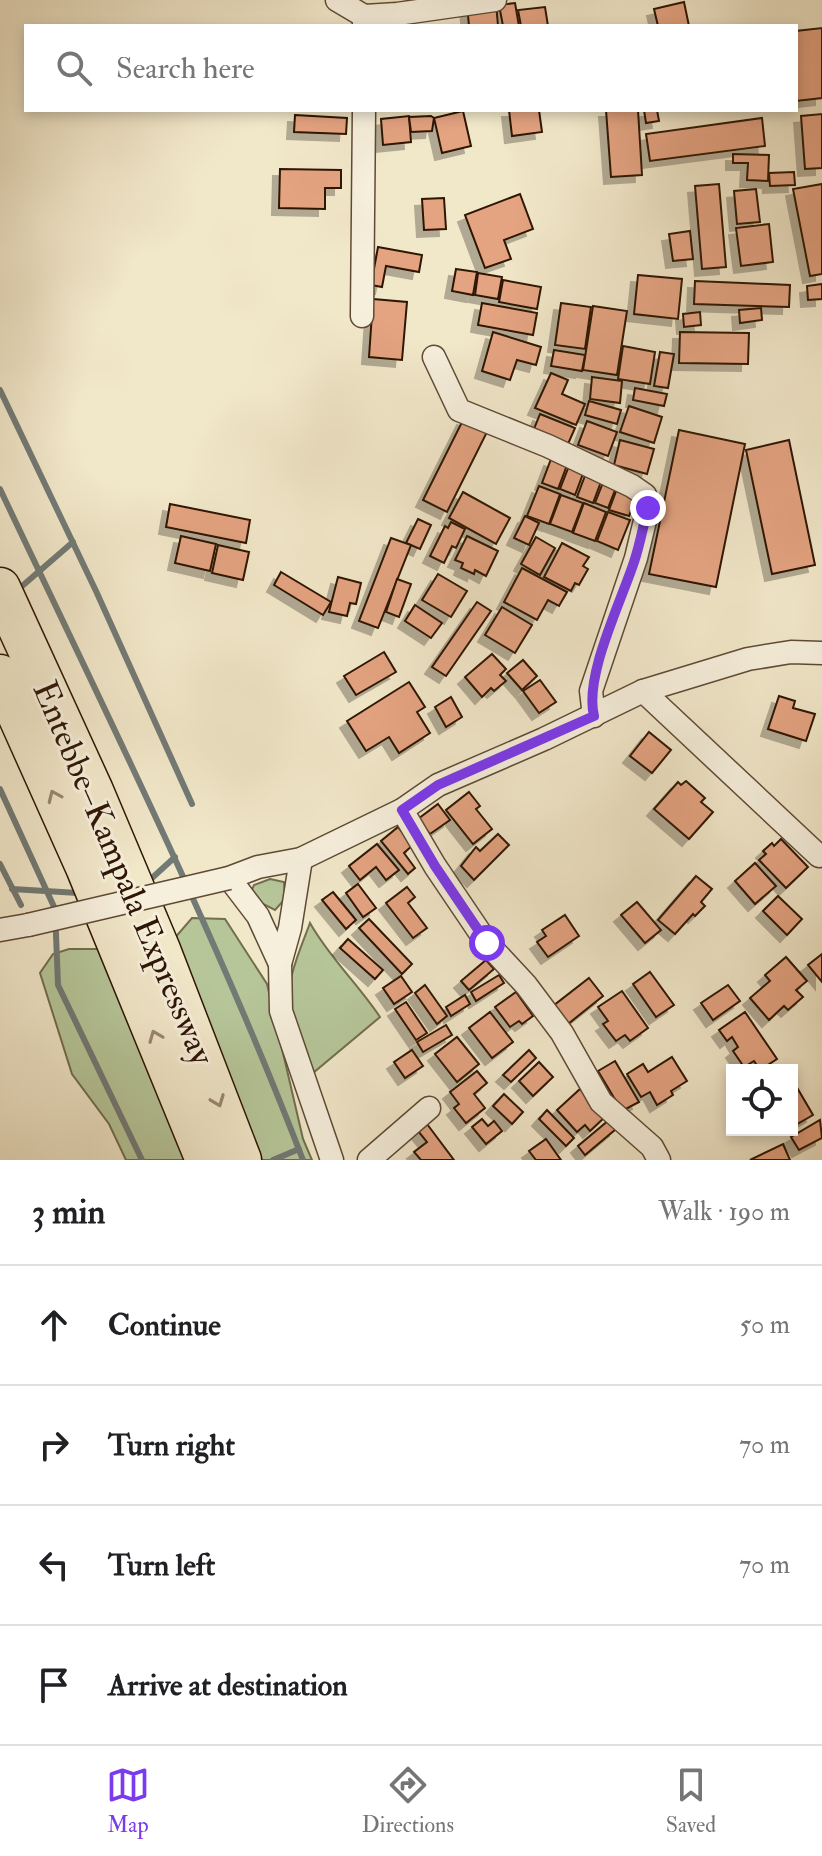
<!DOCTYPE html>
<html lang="en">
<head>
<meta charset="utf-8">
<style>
	:root { --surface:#fff; --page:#f2f2f2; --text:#202124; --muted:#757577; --line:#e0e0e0; --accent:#7c3aed }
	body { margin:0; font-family:"IM FELL Double Pica",serif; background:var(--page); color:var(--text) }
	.controls { position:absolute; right:24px; bottom:24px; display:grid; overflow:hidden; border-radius:0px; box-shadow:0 4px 12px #0003 }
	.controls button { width:72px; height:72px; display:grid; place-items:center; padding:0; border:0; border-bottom:2px solid var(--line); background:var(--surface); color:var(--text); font:40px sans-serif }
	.stop { position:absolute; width:24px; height:24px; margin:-18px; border:6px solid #7c3aed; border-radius:50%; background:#fff }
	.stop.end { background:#7c3aed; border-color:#fff; box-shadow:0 2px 8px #0008 }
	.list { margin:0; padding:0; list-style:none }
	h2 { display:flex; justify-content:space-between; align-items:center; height:104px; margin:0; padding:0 32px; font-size:34px }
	h2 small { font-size:26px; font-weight:400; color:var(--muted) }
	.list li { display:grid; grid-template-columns:52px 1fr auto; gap:24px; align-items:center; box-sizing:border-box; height:120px; padding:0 32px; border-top:2px solid var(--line) }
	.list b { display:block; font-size:30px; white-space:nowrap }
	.list em { font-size:26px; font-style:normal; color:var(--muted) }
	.icon { flex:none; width:44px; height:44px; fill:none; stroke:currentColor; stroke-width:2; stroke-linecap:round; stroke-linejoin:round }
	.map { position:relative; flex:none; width:822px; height:1160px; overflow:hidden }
	.search { position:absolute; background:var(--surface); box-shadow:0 4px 12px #0003; left:24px; right:24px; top:24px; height:88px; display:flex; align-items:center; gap:20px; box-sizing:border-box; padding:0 28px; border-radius:0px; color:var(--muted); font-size:30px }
	.sheet { height:584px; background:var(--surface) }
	nav { display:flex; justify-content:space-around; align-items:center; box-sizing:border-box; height:112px; border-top:2px solid var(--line); background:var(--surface); font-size:22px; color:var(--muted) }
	nav a { display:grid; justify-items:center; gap:4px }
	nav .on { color:var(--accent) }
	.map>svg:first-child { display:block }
	.green { fill:#b6c699; stroke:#726e4e; stroke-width:2 }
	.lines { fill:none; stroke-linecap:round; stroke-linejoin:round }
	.stream { stroke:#727a75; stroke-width:6 }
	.building { fill:#e4a381; stroke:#2e1504; stroke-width:2; filter:url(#shadow) }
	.minor-casing { stroke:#5f4a35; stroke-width:25 }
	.motorway-casing { stroke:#2e1504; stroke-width:43 }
	.minor { stroke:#f6efdc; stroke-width:22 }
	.motorway { stroke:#f1e7c9; stroke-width:40 }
	.minor-bridge-casing { stroke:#5f4a35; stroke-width:25; stroke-linecap:butt }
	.minor-bridge { stroke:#f6efdc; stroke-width:22 }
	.oneway { stroke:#998870 }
	.route { stroke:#7c3aed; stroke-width:10 }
	.labels { text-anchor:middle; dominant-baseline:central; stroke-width:6; stroke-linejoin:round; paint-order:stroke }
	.street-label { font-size:34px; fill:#2e1504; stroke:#f6efdc }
</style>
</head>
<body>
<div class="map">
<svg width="822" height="1160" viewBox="0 0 822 1160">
	<defs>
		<filter id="shadow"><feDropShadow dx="-7" dy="7" stdDeviation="0" flood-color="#0004"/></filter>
	</defs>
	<rect width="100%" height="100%" fill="#f1e7c9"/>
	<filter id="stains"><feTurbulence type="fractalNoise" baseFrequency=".0025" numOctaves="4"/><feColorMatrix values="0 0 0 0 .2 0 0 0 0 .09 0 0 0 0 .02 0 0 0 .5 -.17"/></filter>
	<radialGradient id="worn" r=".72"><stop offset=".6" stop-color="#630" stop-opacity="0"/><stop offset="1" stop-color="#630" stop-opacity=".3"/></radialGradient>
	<g class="green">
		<path d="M270 879 284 882 285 899 275 910 263 904 250 894 254 885Z"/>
		<path d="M192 918 225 919 267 984 303 1139 312 1160H262L173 940Z"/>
		<path d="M310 923C329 957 358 984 380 1017L313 1073C306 1054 294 1033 290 1014 284 983 300 950 310 923Z"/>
		<path d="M69 949H105L187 1160H126L109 1124 72 1074 40 973 53 954Z"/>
	</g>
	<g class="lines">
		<g class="stream">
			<path d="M0 390 96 591 192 804"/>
			<path d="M0 489C105 711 215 931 303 1160"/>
			<path d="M21 587 73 542"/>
			<path d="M0 789 55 909 58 985 142 1160"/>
			<path d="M0 864 21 905"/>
			<path d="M152 878 175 857"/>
			<path d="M12 889 78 893"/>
			<path d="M273 1160 299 1149"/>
		</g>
	</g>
	<g class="building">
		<path d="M496 2 498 26H469L467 5Z"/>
		<path d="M684 2 689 26H658L654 9Z"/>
		<path d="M515 3 519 26H503L499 5Z"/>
		<path d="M545 7 548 26H521L518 10Z"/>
		<path d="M822 28V98L796 101V31Z"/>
		<path d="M509 110H539L542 132 512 136Z"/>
		<path d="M606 110H638L642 175 611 177Z"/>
		<path d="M644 110H657L659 121 646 123Z"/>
		<path d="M463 111 471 146 442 153 434 118Z"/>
		<path d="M822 114V168L805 169 801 116Z"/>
		<path d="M295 115 347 118 346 134 294 132Z"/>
		<path d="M409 116 411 142 383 145 381 119Z"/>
		<path d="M431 116 434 118 432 131 411 132 409 117Z"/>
		<path d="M762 118 765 146 650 161 646 134Z"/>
		<path d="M733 154 769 155 768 181 747 180 748 163H733Z"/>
		<path d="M280 169 341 170V188H325V209L279 208Z"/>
		<path d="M794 172 795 185 770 186 769 173Z"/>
		<path d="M719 184 726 267 702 269 695 186Z"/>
		<path d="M822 184V274L810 276 793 189Z"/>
		<path d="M756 189 760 222 737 224 734 191Z"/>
		<path d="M520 194 533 229 504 240 511 259 485 268 465 215Z"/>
		<path d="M444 198 446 229 424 230 422 199Z"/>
		<path d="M769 224 773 262 741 266 736 228Z"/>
		<path d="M690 231 693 259 673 261 669 234Z"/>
		<path d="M378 247 422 255 419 272 386 266 382 287 371 285Z"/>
		<path d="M456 269 477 272 473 295 452 291Z"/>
		<path d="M478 273 502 277 498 299 475 295Z"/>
		<path d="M638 275 682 279 678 319 634 314Z"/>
		<path d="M503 280 541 287 537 309 499 302Z"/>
		<path d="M695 281 790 285 789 307 694 304Z"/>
		<path d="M822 284V299L808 300 807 286Z"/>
		<path d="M373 299 407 302 402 360 369 357Z"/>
		<path d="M482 303 537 313 533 335 478 325Z"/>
		<path d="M561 303 591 307 585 349 555 345Z"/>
		<path d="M593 306 627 311 617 375 583 370Z"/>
		<path d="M761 308 762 320 740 323 739 310Z"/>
		<path d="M700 312 701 325 684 327 683 314Z"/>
		<path d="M493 332 541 347 536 365 517 360 510 380 482 371Z"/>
		<path d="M680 332 749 333 748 364 679 363Z"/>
		<path d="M623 346 655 352 650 384 618 379Z"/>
		<path d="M554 350 585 355 582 371 551 366Z"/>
		<path d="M660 352 674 354 668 388 654 386Z"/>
		<path d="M551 373 568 380 562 394 585 404 576 425 535 408Z"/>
		<path d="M592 377 622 381 620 403 590 399Z"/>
		<path d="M635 388 667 394 664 406 633 400Z"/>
		<path d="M589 401 621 410 617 424 585 415Z"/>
		<path d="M629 406 662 417 654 443 620 432Z"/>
		<path d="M540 414 575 428 568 444 534 429Z"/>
		<path d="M464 418 488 430 447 512 423 500Z"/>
		<path d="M587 421 617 432 608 456 578 445Z"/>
		<path d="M679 430 745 444 716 587 649 574Z"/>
		<path d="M620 440 654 449 647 474 614 465Z"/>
		<path d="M789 440 815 565 772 574 746 450Z"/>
		<path d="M551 459 567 465 558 489 542 483Z"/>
		<path d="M569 466 584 471 575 495 560 489Z"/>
		<path d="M586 473 602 479 593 503 577 497Z"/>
		<path d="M604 480 617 485 608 508 595 503Z"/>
		<path d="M539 486 560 494 549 524 527 516Z"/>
		<path d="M618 486 638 492 629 516 609 510Z"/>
		<path d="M463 492 510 518 496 544 449 518Z"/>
		<path d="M561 495 583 503 572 532 550 524Z"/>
		<path d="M584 503 606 512 595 541 573 533Z"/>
		<path d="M170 504 250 520 246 543 166 527Z"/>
		<path d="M608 512 630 520 618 550 597 541Z"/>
		<path d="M525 516 539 523 529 545 514 538Z"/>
		<path d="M418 519 431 525 420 549 406 543Z"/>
		<path d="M451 522 465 529 456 548 452 546 444 563 430 556 445 526 448 528Z"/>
		<path d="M181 536 216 544 210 571 175 563Z"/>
		<path d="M467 536 498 551 486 576 475 570 474 574 461 568 463 563 455 560Z"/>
		<path d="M536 537 555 548 540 575 521 564Z"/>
		<path d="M391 538 411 545 378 628 359 621Z"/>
		<path d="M562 543 589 557 583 566 588 569 579 585 575 583 571 591 544 577Z"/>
		<path d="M218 545 249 552 243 580 212 573Z"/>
		<path d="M522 568 567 592 559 606 548 600 537 620 504 602Z"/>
		<path d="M281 572 331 602 323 615 274 585Z"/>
		<path d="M438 574 467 591 451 617 422 600Z"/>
		<path d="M338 577 361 583 356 604 350 603 347 616 329 612Z"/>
		<path d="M397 579 411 584 399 617 386 612Z"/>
		<path d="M477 602 491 611 446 676 432 667Z"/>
		<path d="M415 605 442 623 431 638 405 621Z"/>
		<path d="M502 607 532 625 515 653 485 635Z"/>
		<path d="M384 652 396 672 356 695 344 676Z"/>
		<path d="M492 654 506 669 500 675 506 681 494 691 491 688 482 697 465 677Z"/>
		<path d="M523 660 537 676 522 690 507 673Z"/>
		<path d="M540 680 556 702 539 713 523 691Z"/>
		<path d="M409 682 425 707 417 712 430 733 399 753 389 737 366 751 347 721Z"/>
		<path d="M779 696 795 701 793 708 815 714 806 741 768 729Z"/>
		<path d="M451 697 462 717 446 727 435 707Z"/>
		<path d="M649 732 671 750 652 773 630 756Z"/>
		<path d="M686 781 705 798 701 802 713 812 689 839 654 809 678 782 681 785Z"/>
		<path d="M469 792 480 806 476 809 492 829 473 844 446 810Z"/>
		<path d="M438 804 450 820 430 834 418 819Z"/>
		<path d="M398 827 413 845 404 853 415 868 408 874 381 841Z"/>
		<path d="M498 834 509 845 474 880 461 866 476 847 480 851Z"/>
		<path d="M781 839 808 867 786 888 759 860 766 854 763 851 772 843 774 846Z"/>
		<path d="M377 844 399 870 386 880 376 867 360 880 349 866Z"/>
		<path d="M755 863 776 886 755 904 735 881Z"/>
		<path d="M696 876 712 889 701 902 705 906 695 916 693 914 675 934 658 920Z"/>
		<path d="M358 884 376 908 363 917 346 893Z"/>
		<path d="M407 887 415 897 408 903 427 928 413 938 386 903Z"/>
		<path d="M333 892 356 920 346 929 322 900Z"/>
		<path d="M778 896 802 919 787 935 763 911Z"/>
		<path d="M637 902 661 930 645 943 621 915Z"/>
		<path d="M565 915 579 936 548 957 537 942 546 936 542 930Z"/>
		<path d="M369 919 412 964 402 974 359 928Z"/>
		<path d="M348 939 383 970 375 979 340 948Z"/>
		<path d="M822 954V982L808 965Z"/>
		<path d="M786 957 807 981 796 990 803 997 788 1010 784 1006 769 1020 750 998 770 981 765 975Z"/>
		<path d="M486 960 494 969 469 990 461 981Z"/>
		<path d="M650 972 674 1005 656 1017 633 984Z"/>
		<path d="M499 975 504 983 476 1001 471 992Z"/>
		<path d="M401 976 412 992 394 1004 383 988Z"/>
		<path d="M589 978 603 996 568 1024 553 1006Z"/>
		<path d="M425 985 447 1016 437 1024 415 993Z"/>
		<path d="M728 985 740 1001 713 1020 701 1003Z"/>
		<path d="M622 991 648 1028 630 1041 625 1035 616 1041 603 1024 608 1021 598 1007Z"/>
		<path d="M516 992 533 1016 522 1024 519 1021 510 1027 495 1007Z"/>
		<path d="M465 995 470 1004 451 1016 446 1007Z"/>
		<path d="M406 1002 427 1033 416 1040 395 1009Z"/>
		<path d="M490 1012 513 1042 492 1058 469 1028Z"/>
		<path d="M745 1012 777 1059 760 1070 754 1061 744 1067 733 1051 738 1047 732 1037 727 1041 719 1030Z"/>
		<path d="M446 1025 452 1035 423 1052 417 1042Z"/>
		<path d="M457 1037 479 1064 457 1082 435 1054Z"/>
		<path d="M412 1050 423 1066 405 1078 394 1062Z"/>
		<path d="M529 1050 536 1058 511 1082 503 1075Z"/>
		<path d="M672 1057 687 1081 671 1091 673 1095 657 1105 650 1092 641 1097 627 1074 643 1064 648 1072Z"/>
		<path d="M615 1061 639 1102 622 1111 598 1071Z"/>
		<path d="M539 1062 553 1077 533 1096 519 1081Z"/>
		<path d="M477 1071 487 1083 474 1094 485 1108 466 1123 454 1108 459 1104 450 1092Z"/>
		<path d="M792 1079 813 1115 792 1127Z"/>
		<path d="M580 1089 606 1116 590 1131 585 1125 577 1132 557 1110Z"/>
		<path d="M504 1094 523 1112 512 1124 493 1106Z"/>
		<path d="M547 1110 574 1138 566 1146 539 1119Z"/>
		<path d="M482 1119 488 1126 494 1121 502 1131 486 1144 472 1127Z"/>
		<path d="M609 1120 616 1129 585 1155 578 1146Z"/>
		<path d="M820 1120 822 1138 799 1150 791 1137Z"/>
		<path d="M427 1124 454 1160H421L414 1152 427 1142 418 1131Z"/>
		<path d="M546 1139 561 1160H536L529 1151Z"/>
		<path d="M783 1144 790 1160H750Z"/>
	</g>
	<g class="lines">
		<g class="minor-casing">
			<g id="minor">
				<path d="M337 0 364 16"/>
				<path d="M364 26V16L397 14 495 0"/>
				<path d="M362 316 364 110"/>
				<path d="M434 357 459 410 548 446 632 486 645 495 648 508 636 558 591 691 594 716"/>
				<path d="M643 691 819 856"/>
				<path d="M402 810 435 866 487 943 526 985 562 1033 601 1102 652 1147 659 1160"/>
				<path d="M0 930 28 925"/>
				<path d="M280 964 290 928 301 859"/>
				<path d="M332 1160 281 1011 280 964 258 916 229 878 258 867 301 859 402 810 438 785 544 739 643 691 748 659 791 652 822 653"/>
				<path d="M369 1160 429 1108"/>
			</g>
		</g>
		<g class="motorway-casing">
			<g id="motorway">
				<path d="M0 588 93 791 160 950 241 1160"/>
				<path d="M0 675 86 867 206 1160"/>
			</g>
		</g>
		<use href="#minor" class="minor"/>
		<use href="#motorway" class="motorway"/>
		<g class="minor-bridge-casing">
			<path id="minor-bridge" d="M28 925 229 878"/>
		</g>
		<use href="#minor-bridge" class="minor-bridge"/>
	</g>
	<defs><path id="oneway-chevron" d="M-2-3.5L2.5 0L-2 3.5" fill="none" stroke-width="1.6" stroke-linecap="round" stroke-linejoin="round" transform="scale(2)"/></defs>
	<g class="oneway">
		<use href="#oneway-chevron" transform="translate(54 796) rotate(-114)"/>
		<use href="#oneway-chevron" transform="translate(155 1036) rotate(-112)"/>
		<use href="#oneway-chevron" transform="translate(218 1101) rotate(69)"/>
	</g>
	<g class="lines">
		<path class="route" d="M487 943 435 866 402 810 438 785 594 716C584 676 621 602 634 562 640 545 643 526 648 508"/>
	</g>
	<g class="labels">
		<g class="street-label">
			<text transform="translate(123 873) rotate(67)">Entebbe–Kampala Expressway</text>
		</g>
	</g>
	<rect width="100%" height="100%" filter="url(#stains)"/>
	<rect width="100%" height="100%" fill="url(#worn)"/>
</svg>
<div class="controls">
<button><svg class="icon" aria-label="locate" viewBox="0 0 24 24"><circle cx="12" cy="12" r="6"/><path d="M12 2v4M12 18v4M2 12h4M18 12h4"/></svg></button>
</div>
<div class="stop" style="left:487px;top:943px"></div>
<div class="stop end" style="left:648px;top:508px"></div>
<div class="search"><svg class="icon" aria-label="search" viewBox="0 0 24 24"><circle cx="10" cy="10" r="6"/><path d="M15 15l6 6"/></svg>Search here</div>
</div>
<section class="sheet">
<h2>3 min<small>Walk · 190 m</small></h2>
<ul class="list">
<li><svg class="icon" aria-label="ahead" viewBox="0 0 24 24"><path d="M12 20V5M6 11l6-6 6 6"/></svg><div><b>Continue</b></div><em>50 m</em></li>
<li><svg class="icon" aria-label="right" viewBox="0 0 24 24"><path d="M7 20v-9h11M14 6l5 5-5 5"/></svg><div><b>Turn right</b></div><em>70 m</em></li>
<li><svg class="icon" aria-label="left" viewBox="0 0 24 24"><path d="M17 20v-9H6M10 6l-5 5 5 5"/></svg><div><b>Turn left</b></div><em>70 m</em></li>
<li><svg class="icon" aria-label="arrive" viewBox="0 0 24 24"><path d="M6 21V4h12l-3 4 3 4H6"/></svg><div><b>Arrive at destination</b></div></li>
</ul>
</section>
<nav>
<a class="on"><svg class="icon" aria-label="map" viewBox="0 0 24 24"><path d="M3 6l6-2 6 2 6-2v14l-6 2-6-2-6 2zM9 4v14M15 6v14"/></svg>Map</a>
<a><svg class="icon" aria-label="directions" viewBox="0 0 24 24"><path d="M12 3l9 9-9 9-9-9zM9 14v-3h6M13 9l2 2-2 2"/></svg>Directions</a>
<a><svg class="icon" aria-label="saved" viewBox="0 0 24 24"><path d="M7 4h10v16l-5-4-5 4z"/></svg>Saved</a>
</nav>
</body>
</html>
